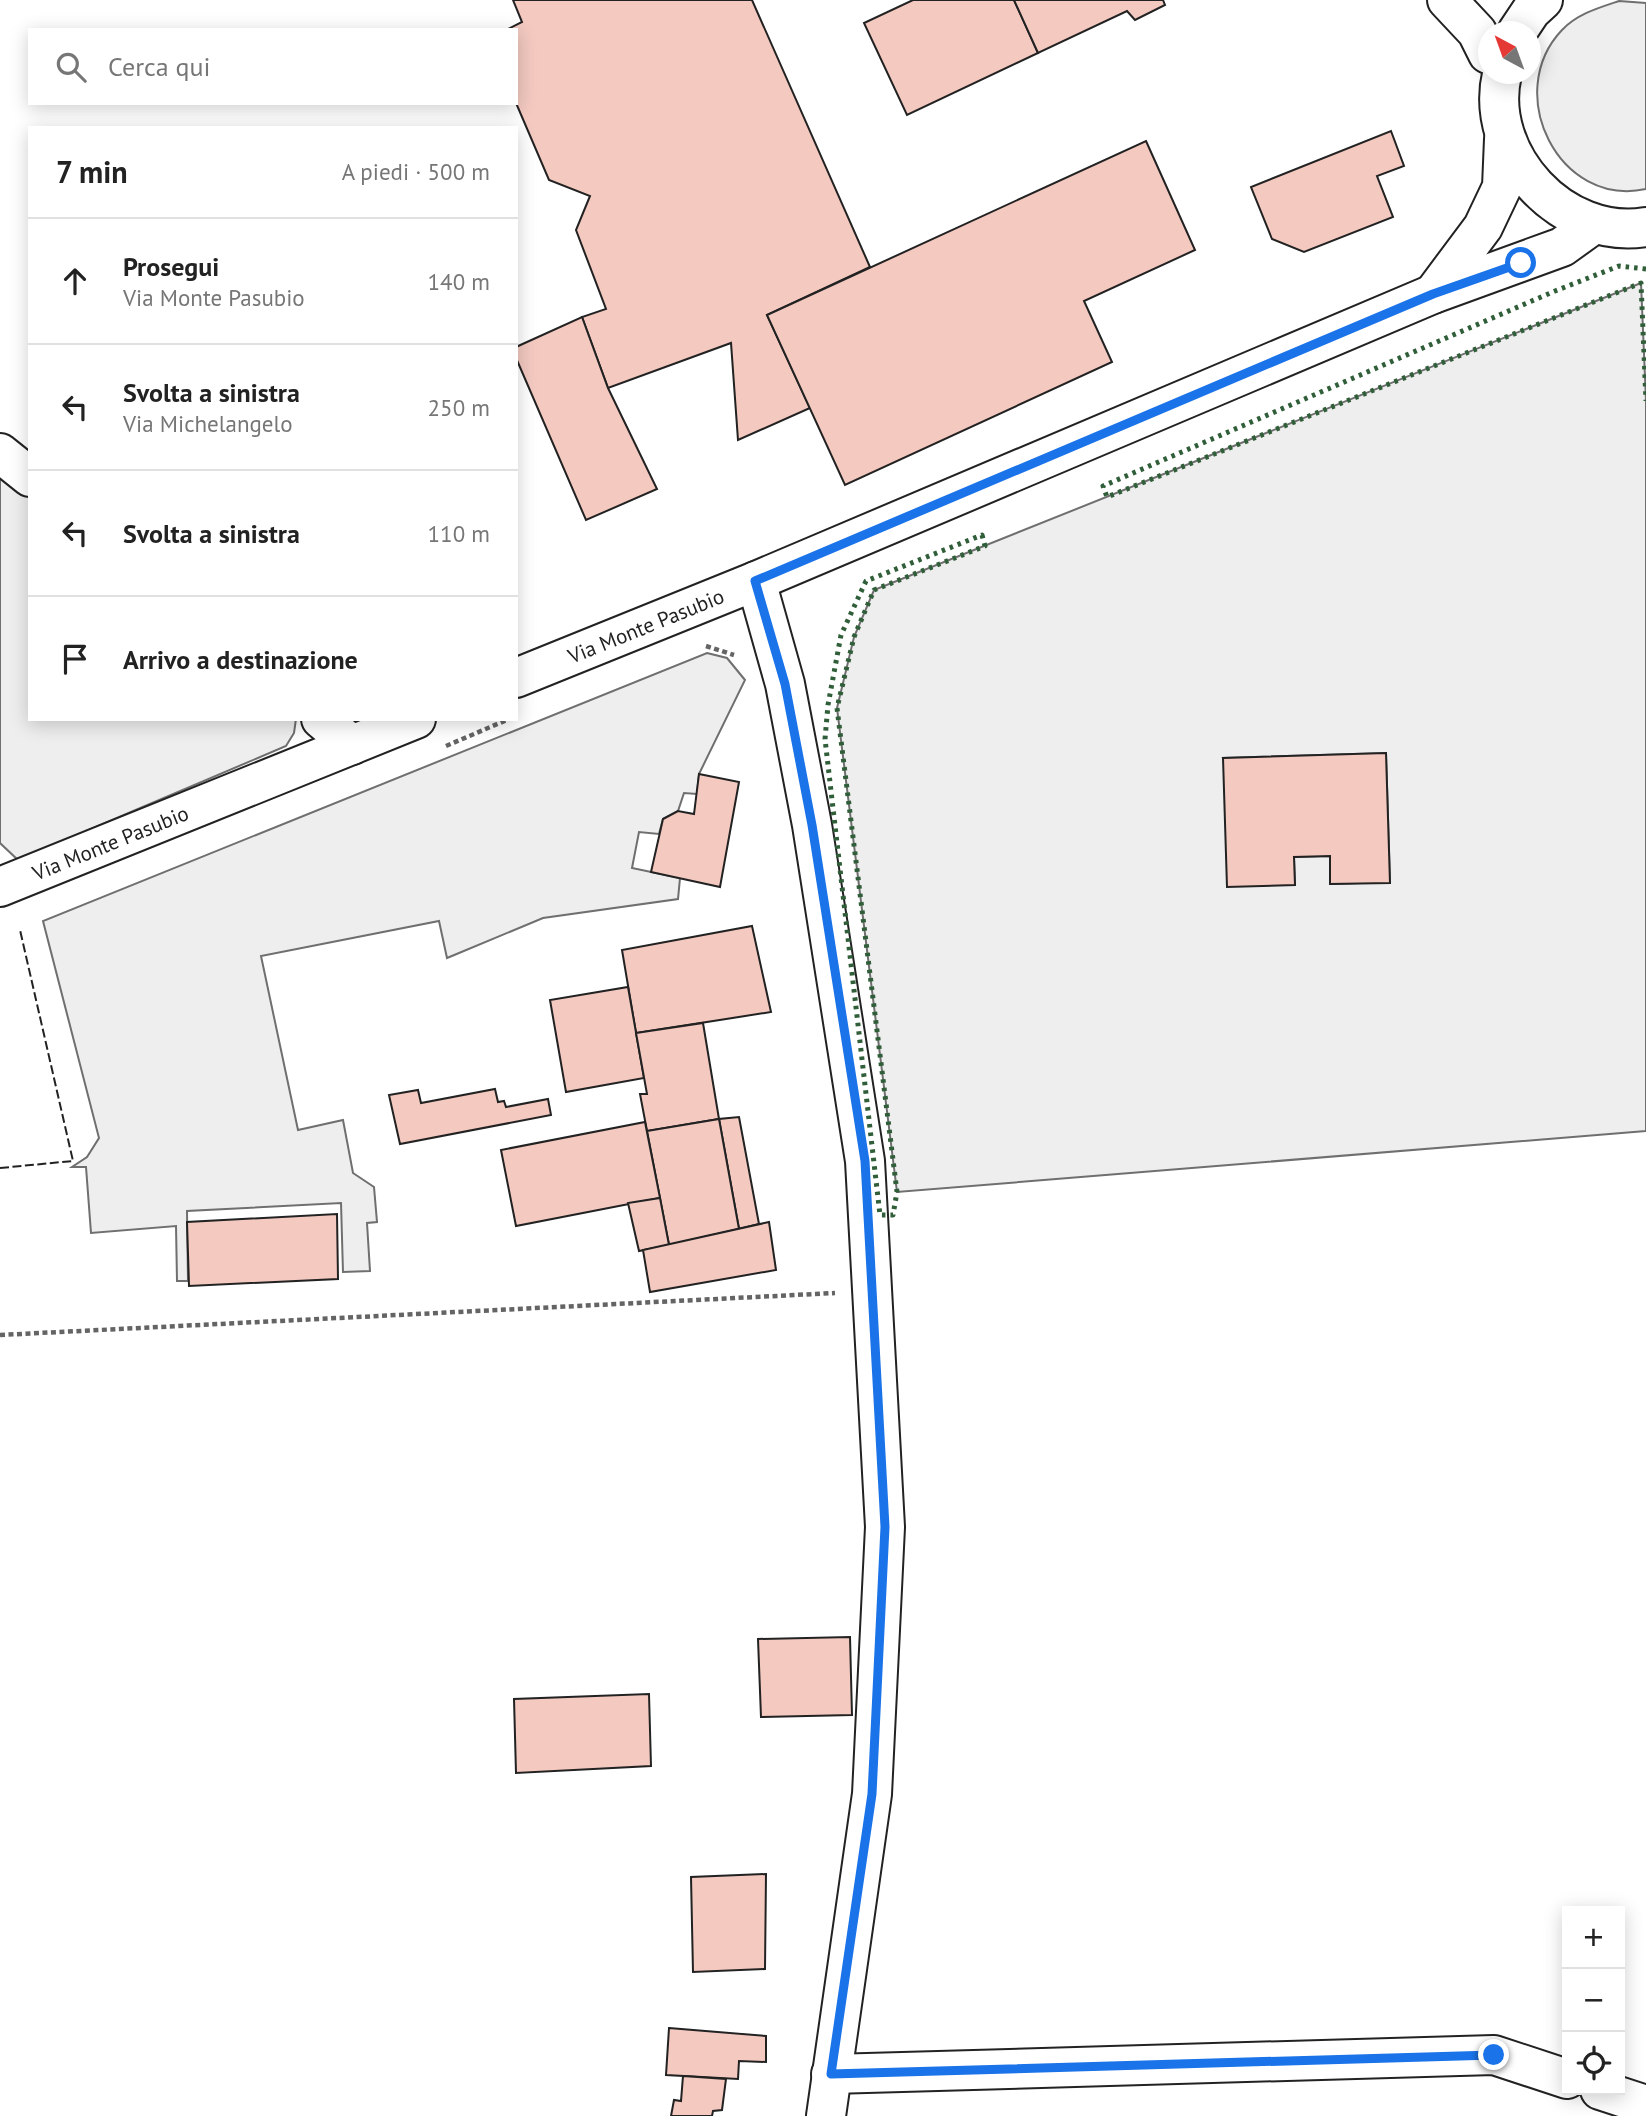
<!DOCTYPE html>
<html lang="it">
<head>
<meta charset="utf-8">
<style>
	:root { --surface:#fff; --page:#f6f6f6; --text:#222; --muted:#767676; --line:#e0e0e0 }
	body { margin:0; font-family:"PT Sans",sans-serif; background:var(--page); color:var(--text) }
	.controls { position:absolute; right:21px; bottom:21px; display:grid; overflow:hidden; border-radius:0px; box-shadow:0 4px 18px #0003 }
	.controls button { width:63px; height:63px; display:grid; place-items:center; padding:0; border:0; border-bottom:2px solid var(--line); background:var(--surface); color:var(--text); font:35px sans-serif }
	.compass { position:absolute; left:1478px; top:21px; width:63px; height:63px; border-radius:50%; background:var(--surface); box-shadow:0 4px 18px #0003; rotate:319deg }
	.stop { position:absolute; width:21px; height:21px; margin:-16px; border:5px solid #1a73e8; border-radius:50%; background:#fff }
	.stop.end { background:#1a73e8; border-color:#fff; box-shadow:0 2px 7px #0008 }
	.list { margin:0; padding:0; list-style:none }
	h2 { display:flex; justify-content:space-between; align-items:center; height:91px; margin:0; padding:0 28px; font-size:30px }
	h2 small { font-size:23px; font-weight:400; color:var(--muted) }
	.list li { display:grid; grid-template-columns:46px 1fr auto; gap:21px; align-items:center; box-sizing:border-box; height:126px; padding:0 28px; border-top:2px solid var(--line) }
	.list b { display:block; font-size:26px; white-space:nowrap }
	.list p { margin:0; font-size:23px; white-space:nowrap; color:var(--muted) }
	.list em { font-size:23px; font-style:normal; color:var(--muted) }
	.icon { flex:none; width:38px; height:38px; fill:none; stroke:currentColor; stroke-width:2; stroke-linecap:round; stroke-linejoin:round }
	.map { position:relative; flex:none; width:1646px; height:2116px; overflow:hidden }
	.search { position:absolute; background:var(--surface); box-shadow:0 4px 18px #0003; left:28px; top:28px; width:490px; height:77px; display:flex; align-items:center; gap:18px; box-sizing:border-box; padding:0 24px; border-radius:0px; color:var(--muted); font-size:26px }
	.panel { position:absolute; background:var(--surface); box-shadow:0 4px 18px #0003; left:28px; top:126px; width:490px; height:595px; border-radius:0px }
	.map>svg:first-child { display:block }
	.green { fill:#eee; stroke:#6f6f6f; stroke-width:2; fill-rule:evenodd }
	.building { fill:#f3c9c0; stroke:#222; stroke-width:2 }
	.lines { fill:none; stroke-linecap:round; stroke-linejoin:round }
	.minor-casing { stroke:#222; stroke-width:42 }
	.major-casing { stroke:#222; stroke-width:42 }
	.path { stroke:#646464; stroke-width:4.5; stroke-dasharray:5 3.5; stroke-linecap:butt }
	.minor { stroke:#fff; stroke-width:38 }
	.major { stroke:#fff; stroke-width:38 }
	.hedge { stroke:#2f5e38; stroke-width:5; stroke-dasharray:3.5 5; stroke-linecap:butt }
	.fence { stroke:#222; stroke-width:2; stroke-dasharray:9 3.5; stroke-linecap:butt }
	.route { stroke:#1a73e8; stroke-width:9 }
	.labels { text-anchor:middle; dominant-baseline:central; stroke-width:5; stroke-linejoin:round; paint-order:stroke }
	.street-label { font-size:21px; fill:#222; stroke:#fff }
</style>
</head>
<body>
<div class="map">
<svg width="1646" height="2116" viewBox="0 0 1646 2116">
	<rect width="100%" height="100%" fill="#fff"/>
	<g class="green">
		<path d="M1619 1 1646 3V189C1559 208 1502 93 1562 30 1577 14 1598 8 1619 1Z"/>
		<path d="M1641 283 1646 401V1131L897 1192 837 708 854 637 874 590ZM1386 753 1390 882 1331 884 1330 856 1294 857 1295 885 1223 758Z"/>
		<path d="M0 473 30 498V719H296L294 733 286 746 18 860 0 843Z"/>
		<path d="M707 653 727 658 745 680 699 774 697 794 684 793 678 811 663 819 659 834 639 832 632 868 680 878 678 899 543 918 447 958 439 921 261 956 298 1130 343 1120 353 1173 374 1187 377 1222 367 1223 370 1271 343 1272 341 1203 187 1211 188 1281H177L176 1226 91 1233 86 1167H72L87 1157 99 1138 43 921Z"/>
	</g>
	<g class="building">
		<path d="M513 0H752L870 267 767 315 810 408 738 440 731 343 608 388 582 317 606 309 576 230 590 196 549 180 516 103V30H506L522 22Z"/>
		<path d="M913 0H1014L1038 53 907 115 864 23Z"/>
		<path d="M1014 0H1163L1165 5 1135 20 1127 11 1038 53Z"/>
		<path d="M1391 131 1404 166 1377 176 1393 217 1304 252 1272 239 1251 187Z"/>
		<path d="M1146 141 1195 250 1084 301 1112 362 845 485 767 315Z"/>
		<path d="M582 317 608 388 657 489 586 520 516 358V347Z"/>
		<path d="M1386 753 1390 883 1330 884V856L1294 857 1295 885 1227 887 1223 758Z"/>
		<path d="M699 774 739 782 720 887 651 872 663 819 678 811 694 814Z"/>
		<path d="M752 926 771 1012 636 1033 622 950Z"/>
		<path d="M628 987 644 1078 566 1092 550 1000Z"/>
		<path d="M703 1023 719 1119 647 1131 640 1094H647L636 1033Z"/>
		<path d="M495 1089 498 1102 504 1101 506 1107 548 1099 551 1115 400 1144 389 1095 418 1090 421 1103Z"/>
		<path d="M739 1117 759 1224 739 1229 719 1119Z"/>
		<path d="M719 1119 739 1229 669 1245 647 1131Z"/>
		<path d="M645 1122 660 1198 516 1226 501 1150Z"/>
		<path d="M660 1198 669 1245 639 1251 628 1203Z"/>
		<path d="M337 1214 338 1279 189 1286 187 1222Z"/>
		<path d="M769 1222 776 1270 650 1292 643 1250Z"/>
		<path d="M850 1637 852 1715 761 1717 758 1639Z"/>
		<path d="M649 1694 651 1766 516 1773 514 1699Z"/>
		<path d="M766 1874 765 1969 693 1972 691 1877Z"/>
		<path d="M669 2028 766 2036V2062L739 2061 738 2079 666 2075Z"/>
		<path d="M683 2076 726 2079 722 2110 713 2111 712 2116H671L674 2100 681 2101Z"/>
	</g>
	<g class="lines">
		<g class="minor-casing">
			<g id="minor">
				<path d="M0 453 30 477"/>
				<path d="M756 581 785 684 812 825 865 1161 885 1527 872 1794 826 2116"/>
				<path d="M321 719 352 745"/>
				<path d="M831 2074 1494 2055 1567 2079"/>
				<path d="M1600 2090 1646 2105"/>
			</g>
		</g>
		<g class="major-casing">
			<g id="major">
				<path d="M1447 0 1477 32 1488 54"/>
				<path d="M1517 32 1531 11 1543 0"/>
				<path d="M1502 74C1483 155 1563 241 1646 227"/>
				<path d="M1433 294 1483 227 1502 187 1504 139"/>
				<path id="s1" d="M516 678 756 581 1433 294 1562 247 1594 224"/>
				<path id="s2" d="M0 887 416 719"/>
			</g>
		</g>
		<g class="path">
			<path d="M706 646 734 655"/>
			<path d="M446 746 509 719"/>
			<path d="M0 1335 835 1293"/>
		</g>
		<use href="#minor" class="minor"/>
		<use href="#major" class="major"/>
		<g class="hedge">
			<path d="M1646 269 1619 266 1555 291 1103 486 1107 497 1641 283 1646 401"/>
			<path d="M982 535 985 546 874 590 854 637 837 708 897 1192 893 1215H880L825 739 828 705 841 635 866 581Z"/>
		</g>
		<path class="fence" d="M0 1168 73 1161 20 930"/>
	</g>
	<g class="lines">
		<path class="route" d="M1494 2055 831 2074 872 1794 885 1527 865 1161 812 825 785 684 755 581 1433 294 1521 263"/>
	</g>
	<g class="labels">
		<g class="street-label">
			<text stroke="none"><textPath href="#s1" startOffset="140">Via Monte Pasubio</textPath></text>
			<text stroke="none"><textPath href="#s2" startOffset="119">Via Monte Pasubio</textPath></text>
		</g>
	</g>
</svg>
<div class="controls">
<button>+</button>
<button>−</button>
<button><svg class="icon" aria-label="locate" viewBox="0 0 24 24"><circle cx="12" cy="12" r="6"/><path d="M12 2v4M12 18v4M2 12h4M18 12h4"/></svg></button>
</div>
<svg class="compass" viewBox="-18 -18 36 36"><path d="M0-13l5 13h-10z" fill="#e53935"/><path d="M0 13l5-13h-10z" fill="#767676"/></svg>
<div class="stop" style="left:1521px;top:263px"></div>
<div class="stop end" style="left:1494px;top:2055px"></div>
<div class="search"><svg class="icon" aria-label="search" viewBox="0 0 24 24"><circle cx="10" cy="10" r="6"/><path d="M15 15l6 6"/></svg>Cerca qui</div>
<section class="panel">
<h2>7 min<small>A piedi · 500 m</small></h2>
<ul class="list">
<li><svg class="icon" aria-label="ahead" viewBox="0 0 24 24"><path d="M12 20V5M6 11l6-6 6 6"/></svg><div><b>Prosegui</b><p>Via Monte Pasubio</p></div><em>140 m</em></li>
<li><svg class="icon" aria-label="left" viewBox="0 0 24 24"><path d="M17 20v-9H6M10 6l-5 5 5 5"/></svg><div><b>Svolta a sinistra</b><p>Via Michelangelo</p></div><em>250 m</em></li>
<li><svg class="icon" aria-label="left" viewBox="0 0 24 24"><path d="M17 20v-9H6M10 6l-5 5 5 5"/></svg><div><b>Svolta a sinistra</b></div><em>110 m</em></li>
<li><svg class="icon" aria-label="arrive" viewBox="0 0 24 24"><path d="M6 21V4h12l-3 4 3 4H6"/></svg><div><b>Arrivo a destinazione</b></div></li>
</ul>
</section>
</div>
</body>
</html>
